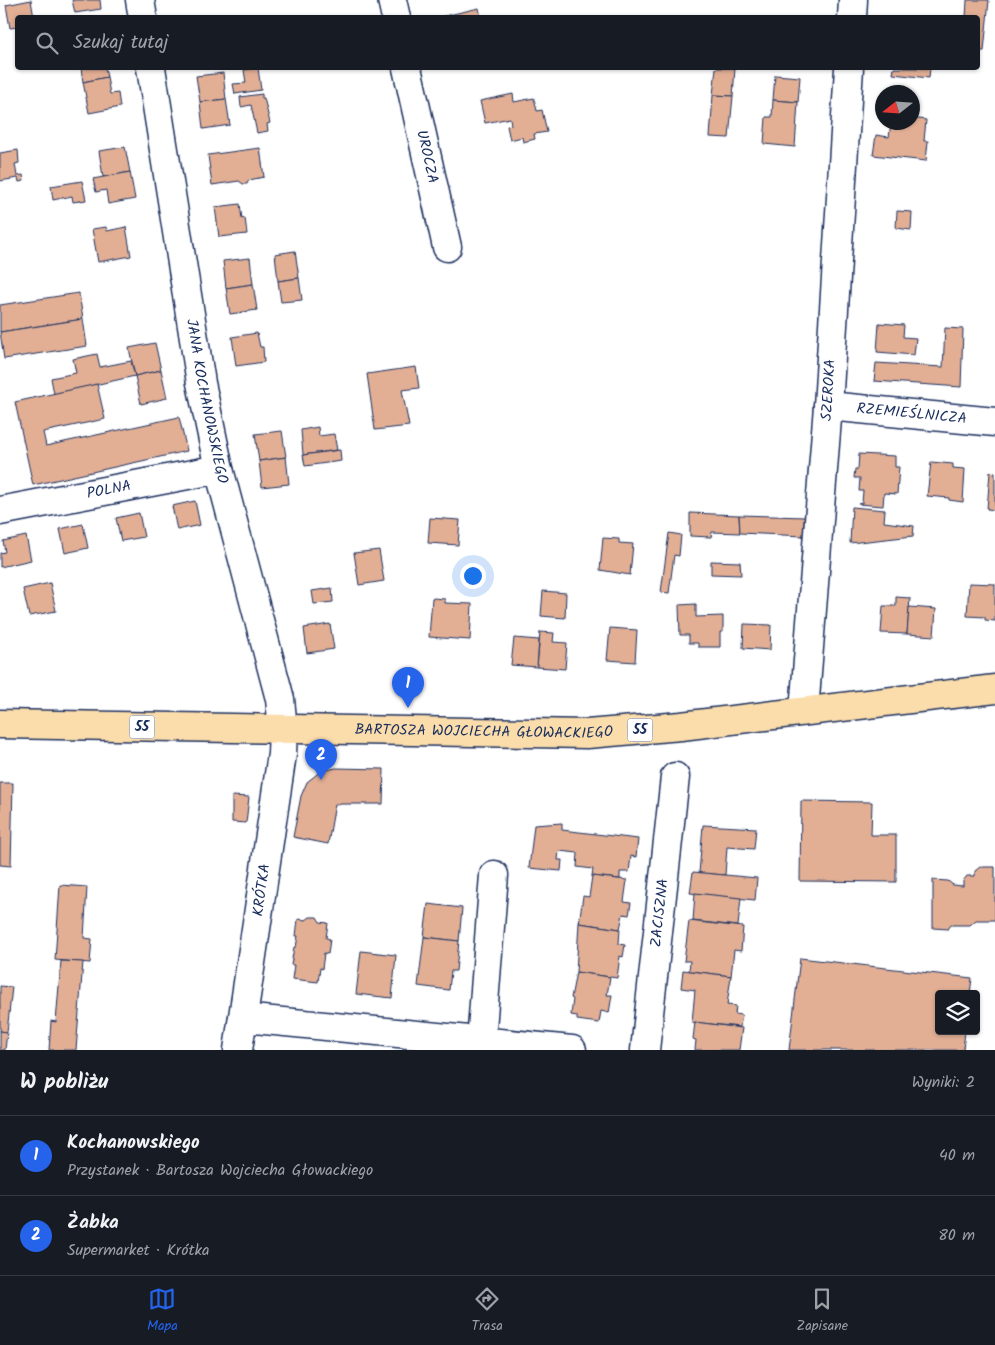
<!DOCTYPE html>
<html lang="pl">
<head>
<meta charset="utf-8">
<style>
	:root { --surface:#171b24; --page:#242831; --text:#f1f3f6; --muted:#9ea1a6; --line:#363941; --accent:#2563eb }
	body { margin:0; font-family:Kalam,sans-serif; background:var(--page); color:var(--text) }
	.controls { position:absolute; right:15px; bottom:15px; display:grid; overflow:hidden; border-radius:5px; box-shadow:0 1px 4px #0004 }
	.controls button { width:45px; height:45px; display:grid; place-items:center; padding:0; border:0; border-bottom:1px solid var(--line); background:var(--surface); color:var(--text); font:25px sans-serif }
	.compass { position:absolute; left:875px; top:85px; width:45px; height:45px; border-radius:50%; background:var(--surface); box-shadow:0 1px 4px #0004; rotate:253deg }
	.you { position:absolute; left:472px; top:575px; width:18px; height:18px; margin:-12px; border:4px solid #fff; border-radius:50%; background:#1a73e8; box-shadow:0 0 0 8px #1a73e833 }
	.badge { display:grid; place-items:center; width:32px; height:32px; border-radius:50%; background:var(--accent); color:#fff; font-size:16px; font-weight:700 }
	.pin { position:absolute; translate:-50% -41px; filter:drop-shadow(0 1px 2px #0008) }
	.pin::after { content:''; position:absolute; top:26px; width:18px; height:15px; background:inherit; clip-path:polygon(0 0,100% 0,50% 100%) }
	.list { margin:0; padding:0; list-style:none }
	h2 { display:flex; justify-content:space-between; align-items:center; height:65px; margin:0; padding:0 20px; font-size:21px }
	h2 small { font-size:16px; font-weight:400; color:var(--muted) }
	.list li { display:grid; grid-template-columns:32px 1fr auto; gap:15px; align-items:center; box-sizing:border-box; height:80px; padding:0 20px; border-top:1px solid var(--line) }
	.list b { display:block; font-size:19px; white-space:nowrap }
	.list p { margin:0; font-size:16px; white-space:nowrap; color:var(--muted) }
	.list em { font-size:16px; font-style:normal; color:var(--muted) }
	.icon { flex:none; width:28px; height:28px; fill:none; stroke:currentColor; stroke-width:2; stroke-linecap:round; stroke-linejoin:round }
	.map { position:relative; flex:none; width:995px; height:1050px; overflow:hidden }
	.search { position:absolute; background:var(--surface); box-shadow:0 1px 4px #0004; left:15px; right:15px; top:15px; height:55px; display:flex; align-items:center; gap:12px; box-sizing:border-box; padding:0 18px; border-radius:5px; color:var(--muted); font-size:19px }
	.sheet { height:225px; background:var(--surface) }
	nav { display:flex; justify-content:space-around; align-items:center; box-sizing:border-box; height:70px; border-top:1px solid var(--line); background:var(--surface); font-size:14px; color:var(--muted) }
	nav a { display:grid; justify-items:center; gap:2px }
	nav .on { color:var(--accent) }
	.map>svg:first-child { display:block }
	.building { fill:#e2af95; stroke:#1b2f5e }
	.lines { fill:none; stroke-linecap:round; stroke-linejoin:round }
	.minor-casing { stroke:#1b2f5e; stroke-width:31 }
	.major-casing { stroke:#1b2f5e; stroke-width:31 }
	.minor { stroke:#fff; stroke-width:28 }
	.major { stroke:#fbddab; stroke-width:28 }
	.labels { text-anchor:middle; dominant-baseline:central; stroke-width:5; stroke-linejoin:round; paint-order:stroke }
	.shield { fill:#fff; stroke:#5f6d8e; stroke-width:1 }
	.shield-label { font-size:14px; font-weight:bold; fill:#1b2f5e }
	.street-label { font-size:15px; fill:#1b2f5e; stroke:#fff }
</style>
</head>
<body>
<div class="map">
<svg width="995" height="1050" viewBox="0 0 995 1050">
	<rect width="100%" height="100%" fill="#fff"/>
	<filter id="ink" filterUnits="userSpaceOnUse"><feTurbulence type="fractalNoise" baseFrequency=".02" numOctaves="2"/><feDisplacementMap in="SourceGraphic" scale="10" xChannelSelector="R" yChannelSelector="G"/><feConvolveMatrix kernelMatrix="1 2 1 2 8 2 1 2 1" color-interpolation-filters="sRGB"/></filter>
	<g filter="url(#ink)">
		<g class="building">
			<path d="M31 0 34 18H18V27L10 28 6 5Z"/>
			<path d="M72 0H100L101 9 75 13Z"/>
			<path d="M967 0H989L984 51H978V18H966Z"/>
			<path d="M479 8 481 18H440V17Z"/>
			<path d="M81 68H105L107 77 83 82Z"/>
			<path d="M258 68 261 90 235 94 233 84 246 83 244 70Z"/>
			<path d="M716 68H735L733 96 713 95Z"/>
			<path d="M894 68H930L929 78 893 74Z"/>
			<path d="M223 73 226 99 200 102 196 76Z"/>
			<path d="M775 75 800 77 798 102 773 100Z"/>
			<path d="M107 77 110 94 118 93 120 107 89 113 83 82Z"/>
			<path d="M262 94V98H264L270 123 267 124 268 131 257 133 251 105 241 107 240 97Z"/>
			<path d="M513 94 514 102 534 98 537 111 542 110 547 132 534 134 535 139 523 142 522 137 510 140 507 126 511 125 510 118 485 123 480 101Z"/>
			<path d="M713 95 733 96 729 138 710 137Z"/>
			<path d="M226 99 230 125 203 129 200 102Z"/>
			<path d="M773 100 798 102 795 147 764 144 766 117H772Z"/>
			<path d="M912 118 926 120 924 141H928L926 161 873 155 876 135 889 137 891 122H912Z"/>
			<path d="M125 147 130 172 103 177 99 151Z"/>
			<path d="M260 148 264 177 249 180 247 184H243L239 181 212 185 208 155Z"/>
			<path d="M18 150 19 163 15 164 17 176 23 175 24 181 19 182 18 178 0 181V153Z"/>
			<path d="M130 172 135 199 108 204 106 190 96 192 93 179Z"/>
			<path d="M82 181 86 200 73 202 72 196 53 200 51 186Z"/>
			<path d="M240 204 242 219 245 218 247 234 219 237 215 207Z"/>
			<path d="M897 211 912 212 911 230 896 228Z"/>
			<path d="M106 227 107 231 126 227 131 256 98 262 92 229Z"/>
			<path d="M295 251 299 278 278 281 275 254Z"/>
			<path d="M250 258 253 284 226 288 223 261Z"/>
			<path d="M299 278 302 300 281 302 278 281Z"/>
			<path d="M253 284 257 310 230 314 226 288Z"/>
			<path d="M79 293 83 319 0 332V305Z"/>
			<path d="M83 319 87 346 4 359 0 332Z"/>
			<path d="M879 323 904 325 903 337 916 338 914 355 877 352Z"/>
			<path d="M945 328 963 329 961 387 874 381 876 363 943 367Z"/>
			<path d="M257 333 260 347H263L264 362 236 366 232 337Z"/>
			<path d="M155 343 161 370 135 376 129 348Z"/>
			<path d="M97 354 100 367 131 361 135 376 54 394 51 378 76 373 73 359Z"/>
			<path d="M416 367 419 388 402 390 409 426 375 430 367 374Z"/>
			<path d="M161 370 167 398 141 404 135 376Z"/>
			<path d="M97 384 105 419 43 432 46 446 179 417 187 451 33 485 15 402Z"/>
			<path d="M318 427 319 436 334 434 337 450 303 455 301 430Z"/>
			<path d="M282 431 286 457 259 461 255 434Z"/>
			<path d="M340 450 341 461 305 466 303 455Z"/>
			<path d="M859 454 895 456V467H899L897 494 884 493 883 506 858 504 862 503 863 491H859L860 478H854L855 469H858Z"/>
			<path d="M286 457 289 484 262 487 259 461Z"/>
			<path d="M931 462 953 464V468L965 469 963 502 949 500V498L927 496Z"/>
			<path d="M990 472 995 473V510L987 509Z"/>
			<path d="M195 501 200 525 177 530 172 506Z"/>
			<path d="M852 507 885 510 884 522 914 526 913 536 850 543Z"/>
			<path d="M139 513 144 537 121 541 116 518Z"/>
			<path d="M690 513 739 515 740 533 712 532 711 537 690 536Z"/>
			<path d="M739 515 805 517 804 536 740 533Z"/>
			<path d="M430 518 460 520 458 545 428 543Z"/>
			<path d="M83 524 88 548 65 553 60 529Z"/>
			<path d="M669 533 681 535 679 556 674 555 669 593 661 592Z"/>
			<path d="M26 536 31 560 0 567V553L5 552 3 541Z"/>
			<path d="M603 538 619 539V543L633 544 630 575 600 570Z"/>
			<path d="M379 550 384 581 359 585 354 553Z"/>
			<path d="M711 561 740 562 741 575 711 574Z"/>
			<path d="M50 583 56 611 29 616 23 589Z"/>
			<path d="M969 583 995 584V621L985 620V617L967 616Z"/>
			<path d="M332 588 333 602 314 604 312 591Z"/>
			<path d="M543 591 566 593 565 618 541 616Z"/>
			<path d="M896 597 910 598 907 634 881 633 883 606H896Z"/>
			<path d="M432 598 445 599V603L472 604 470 640 429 637Z"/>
			<path d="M696 604V617L723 616V632H720V647H698V643H689V635H680L679 605Z"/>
			<path d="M909 607 936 609 934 636 907 634Z"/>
			<path d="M330 624 334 649 307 653 304 628Z"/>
			<path d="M744 624 771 625 770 650 743 648Z"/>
			<path d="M610 628 637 630 635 662 607 660Z"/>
			<path d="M540 632 554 633 553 642 567 643 565 669 537 667Z"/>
			<path d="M514 638 539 640 537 667 511 665Z"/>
			<path d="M336 768 384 769 383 804H335L328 844 293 837 301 796 307 782 321 771Z"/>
			<path d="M0 783H13L11 866 0 865Z"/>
			<path d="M232 796 249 797 246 823 232 822Z"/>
			<path d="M801 801 872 802 871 835H896V882L800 881Z"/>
			<path d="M562 823V830L638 839 636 857 631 856 629 872H620V879L592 876 593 869 577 867 578 853 559 851 558 860H562L561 871 529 868 534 825Z"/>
			<path d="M703 825 756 828 754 849 727 847 725 875 699 873Z"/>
			<path d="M980 867H995V920H976L970 925H951L948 929 933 928V880L948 881 953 885 963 886V881L967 876H975V871Z"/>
			<path d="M693 872 757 878 755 900 690 893Z"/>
			<path d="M592 876 627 880 624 902 631 903 629 915 623 914 620 929 579 923 583 896 589 897Z"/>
			<path d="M60 885 87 887 84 938 92 939 90 963 55 960Z"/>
			<path d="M695 893 741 898 738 926 693 921Z"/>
			<path d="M428 904 462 908 459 941 424 937Z"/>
			<path d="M310 917H317L320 922 328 923 326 938 330 939 328 954 324 953 322 969 320 968 318 982 292 979 294 965H291L294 947H296L298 936H296L298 919 306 920Z"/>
			<path d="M689 921 743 927 741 951 734 950 731 976 689 971 690 961H684Z"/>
			<path d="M579 923 620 929 619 944 625 945 623 957 620 956 617 978 576 972Z"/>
			<path d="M424 937 459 941 456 971H451L449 990 418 986Z"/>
			<path d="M361 951 396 955 392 998 356 994Z"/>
			<path d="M800 958 972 978 970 994H939V1031H965L963 1050H789Z"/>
			<path d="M61 961 83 962 76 1050H49L51 1021 56 1022Z"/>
			<path d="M683 970 731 976 727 1005 736 1006 735 1014 742 1015 740 1027 692 1022 695 990 681 988Z"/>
			<path d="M576 972 610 977 607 995H612L609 1013 601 1011 599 1023 577 1020V1016L571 1015 573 999 571 998Z"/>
			<path d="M0 986 12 987 7 1032 0 1031Z"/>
			<path d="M695 1022 742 1028 739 1050H695L696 1040 693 1039Z"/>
			<path d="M0 1031 7 1032 5 1050H0Z"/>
		</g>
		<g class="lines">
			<g class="minor-casing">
				<g id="minor">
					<path d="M140 0 143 18"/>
					<path d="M392 0 396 18"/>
					<path d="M852 18 853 0"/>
					<path id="s1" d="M151 68 201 383 219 469 280 699 283 729 282 754 238 1050"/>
					<path id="s2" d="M407 68 447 247"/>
					<path id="s3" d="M828 406 995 422"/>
					<path id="s4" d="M0 511 219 469"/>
					<path id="s5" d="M804 711 828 406 849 68"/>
					<path d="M243 1018 572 1050"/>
					<path d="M481 1042 494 875"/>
					<path id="s6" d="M645 1050 675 777"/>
				</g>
			</g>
			<g class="major-casing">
				<g id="major">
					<path id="s7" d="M0 724 587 734 681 726 995 689"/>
				</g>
			</g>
			<use href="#minor" class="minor"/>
			<use href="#major" class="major"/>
		</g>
	</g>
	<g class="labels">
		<g class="shield">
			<rect x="129.5" y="715.5" width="25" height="23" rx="4"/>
			<rect x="627.5" y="718.5" width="25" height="23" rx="4"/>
		</g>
		<g class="shield-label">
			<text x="142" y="727">55</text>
			<text x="640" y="730">55</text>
		</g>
		<g class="street-label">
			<text stroke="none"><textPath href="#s2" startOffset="91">UROCZA</textPath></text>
			<text stroke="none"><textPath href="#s5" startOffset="322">SZEROKA</textPath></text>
			<text stroke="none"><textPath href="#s1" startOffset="338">JANA KOCHANOWSKIEGO</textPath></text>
			<text stroke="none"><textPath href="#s3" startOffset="84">RZEMIEŚLNICZA</textPath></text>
			<text stroke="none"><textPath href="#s4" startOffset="111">POLNA</textPath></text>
			<text stroke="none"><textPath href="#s7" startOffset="484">BARTOSZA WOJCIECHA GŁOWACKIEGO</textPath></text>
			<text transform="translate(262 890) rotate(-82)">KRÓTKA</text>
			<text stroke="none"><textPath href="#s6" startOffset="138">ZACISZNA</textPath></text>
		</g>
	</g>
</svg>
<div class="controls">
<button><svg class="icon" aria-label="layers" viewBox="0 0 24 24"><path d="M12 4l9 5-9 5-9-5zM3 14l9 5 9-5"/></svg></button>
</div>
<svg class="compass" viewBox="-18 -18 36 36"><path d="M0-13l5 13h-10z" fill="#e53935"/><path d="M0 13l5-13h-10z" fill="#9ea1a6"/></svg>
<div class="you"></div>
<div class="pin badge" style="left:408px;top:708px">1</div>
<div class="pin badge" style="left:321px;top:780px">2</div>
<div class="search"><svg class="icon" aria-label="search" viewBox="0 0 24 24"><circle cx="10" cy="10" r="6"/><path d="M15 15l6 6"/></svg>Szukaj tutaj</div>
</div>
<section class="sheet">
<h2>W pobliżu<small>Wyniki: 2</small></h2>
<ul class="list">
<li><span class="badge">1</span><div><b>Kochanowskiego</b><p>Przystanek · Bartosza Wojciecha Głowackiego</p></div><em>40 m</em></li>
<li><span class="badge">2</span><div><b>Żabka</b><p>Supermarket · Krótka</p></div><em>80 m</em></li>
</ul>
</section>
<nav>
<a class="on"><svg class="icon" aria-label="map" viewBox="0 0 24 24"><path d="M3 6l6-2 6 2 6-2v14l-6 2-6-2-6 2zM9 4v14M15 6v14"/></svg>Mapa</a>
<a><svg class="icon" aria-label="directions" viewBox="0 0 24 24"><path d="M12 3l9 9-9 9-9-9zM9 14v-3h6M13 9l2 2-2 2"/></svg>Trasa</a>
<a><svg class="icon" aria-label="saved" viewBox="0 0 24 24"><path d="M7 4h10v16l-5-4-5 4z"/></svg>Zapisane</a>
</nav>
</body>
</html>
